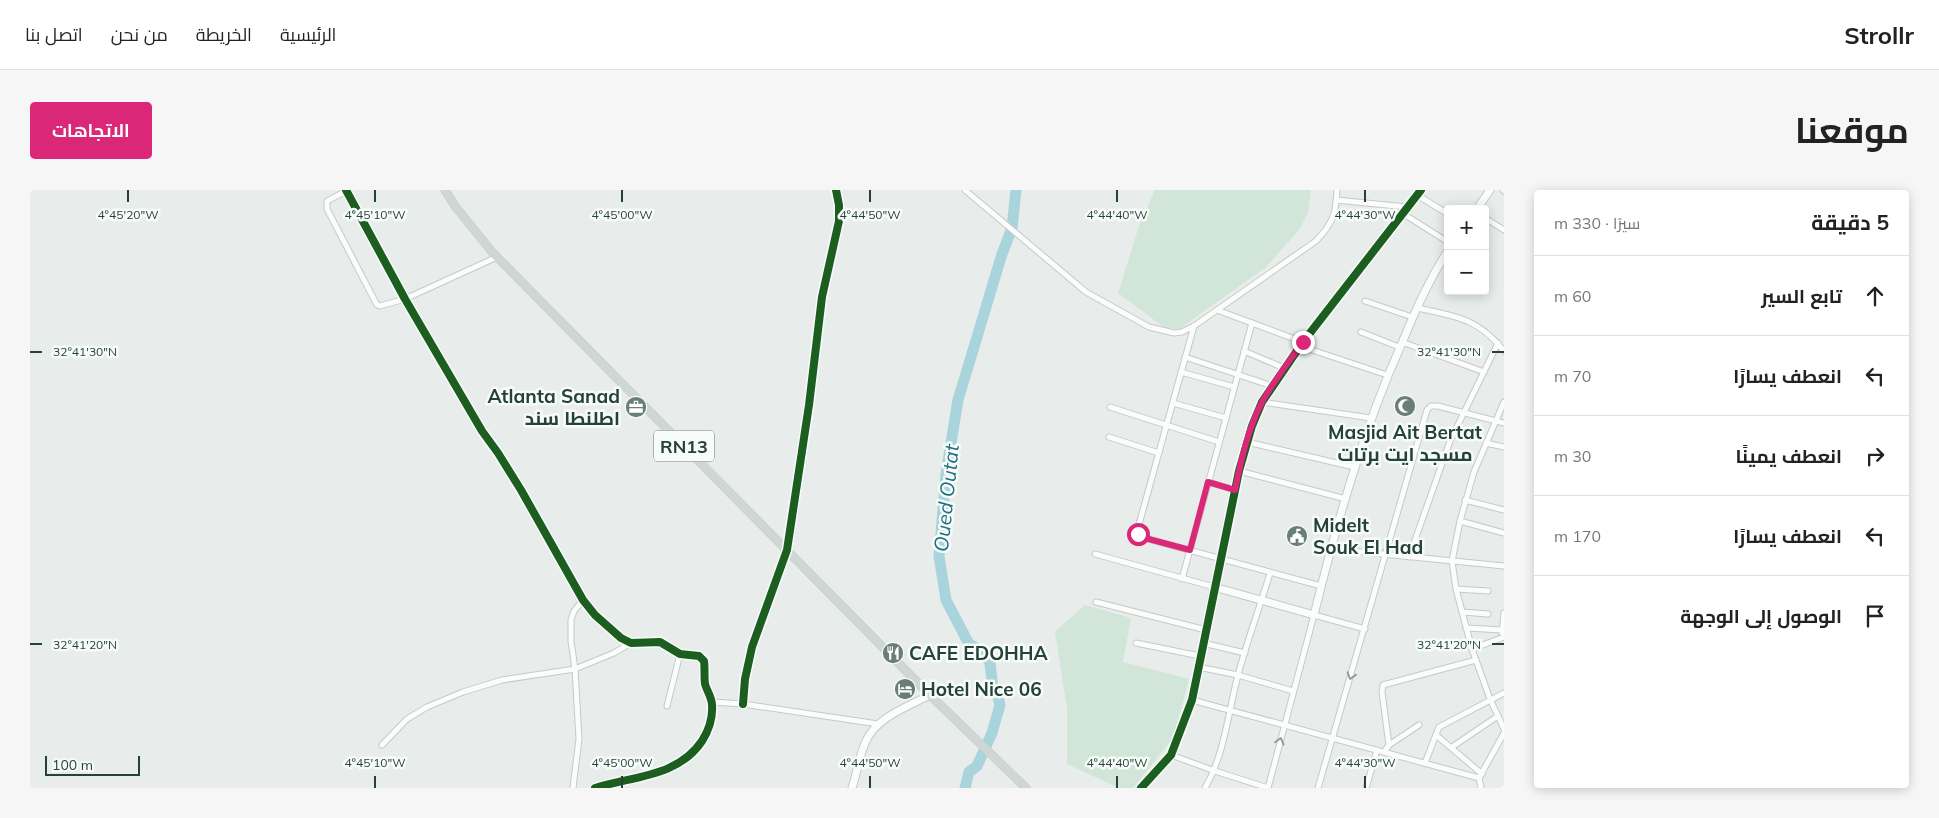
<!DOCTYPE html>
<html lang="ar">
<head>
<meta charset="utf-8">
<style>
	:root { --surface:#fff; --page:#f6f6f6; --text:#222; --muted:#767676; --line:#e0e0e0; --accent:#db2777 }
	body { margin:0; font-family:Mulish,Cairo,sans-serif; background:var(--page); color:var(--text); direction:rtl }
	.controls { position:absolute; right:15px; top:15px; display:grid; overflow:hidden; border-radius:5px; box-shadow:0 2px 12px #0003 }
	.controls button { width:45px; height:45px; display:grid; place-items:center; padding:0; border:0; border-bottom:1px solid var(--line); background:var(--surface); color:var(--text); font:25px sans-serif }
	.scale { position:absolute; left:15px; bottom:12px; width:95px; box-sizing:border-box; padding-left:5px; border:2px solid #24423a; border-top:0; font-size:14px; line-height:18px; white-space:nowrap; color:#24423a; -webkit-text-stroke:4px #f7fbf9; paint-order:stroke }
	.stop { position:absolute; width:15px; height:15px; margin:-11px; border:4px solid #db2777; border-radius:50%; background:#fff }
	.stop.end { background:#db2777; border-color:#fff; box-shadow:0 1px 5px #0008 }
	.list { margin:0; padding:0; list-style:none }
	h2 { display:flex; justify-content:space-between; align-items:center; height:65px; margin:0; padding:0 20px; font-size:21px }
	h2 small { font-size:16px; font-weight:400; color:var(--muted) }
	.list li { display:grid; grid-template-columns:32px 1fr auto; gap:15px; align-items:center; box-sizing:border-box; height:80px; padding:0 20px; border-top:1px solid var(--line) }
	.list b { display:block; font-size:19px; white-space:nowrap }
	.list em { font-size:16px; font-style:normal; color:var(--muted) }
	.icon { flex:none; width:28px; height:28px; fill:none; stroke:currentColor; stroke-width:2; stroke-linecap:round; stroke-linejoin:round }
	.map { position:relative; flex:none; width:1474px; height:598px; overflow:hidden; direction:ltr; border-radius:5px }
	header { display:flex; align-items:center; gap:30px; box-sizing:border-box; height:70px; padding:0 25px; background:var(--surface); border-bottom:1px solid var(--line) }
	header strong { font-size:24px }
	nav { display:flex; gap:28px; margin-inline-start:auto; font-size:18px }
	.intro { display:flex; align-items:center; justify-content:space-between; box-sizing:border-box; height:120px; padding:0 30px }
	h1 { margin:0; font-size:35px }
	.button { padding:12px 22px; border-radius:5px; background:var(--accent); color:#fff; font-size:18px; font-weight:700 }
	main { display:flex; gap:30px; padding:0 30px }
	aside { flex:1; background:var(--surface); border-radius:5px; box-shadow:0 2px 12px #0003 }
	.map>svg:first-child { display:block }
	.green { fill:#d1e6d8 }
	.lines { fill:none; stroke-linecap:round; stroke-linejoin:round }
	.river { stroke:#a9d4db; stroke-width:11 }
	.street-casing { stroke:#c5cac8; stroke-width:7 }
	.secondary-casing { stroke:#c3cbc8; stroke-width:9 }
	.primary-casing { stroke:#c3ccc9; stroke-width:9 }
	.street { stroke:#fcfcfc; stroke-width:5 }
	.secondary { stroke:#fcfcfc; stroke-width:7 }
	.primary { stroke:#cfd7d5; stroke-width:8 }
	.cycleway-casing { stroke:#f7fbf9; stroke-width:11 }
	.cycleway { stroke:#1b5e20; stroke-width:8 }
	.oneway { stroke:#909f9b }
	.route { stroke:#db2777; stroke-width:6 }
	.ticks { fill:none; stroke:#24423a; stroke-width:2 }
	.labels { text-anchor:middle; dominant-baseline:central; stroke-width:5; stroke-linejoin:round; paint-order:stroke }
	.shield { fill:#f7fbf9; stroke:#637a73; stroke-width:1 }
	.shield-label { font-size:18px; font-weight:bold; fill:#24423a }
	.poi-label { font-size:19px; font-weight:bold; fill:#24423a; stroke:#f7fbf9; text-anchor:start }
	.water-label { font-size:20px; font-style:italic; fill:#1c6f80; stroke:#f7fbf9 }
	.ticks-label { font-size:12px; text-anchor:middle; fill:#24423a; stroke:#f7fbf9; stroke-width:5; stroke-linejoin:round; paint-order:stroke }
</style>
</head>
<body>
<header>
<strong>Strollr</strong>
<nav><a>الرئيسية</a><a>الخريطة</a><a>من نحن</a><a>اتصل بنا</a></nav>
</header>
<div class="intro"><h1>موقعنا</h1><a class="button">الاتجاهات</a></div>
<main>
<aside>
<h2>5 دقيقة<small>سيرًا · 330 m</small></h2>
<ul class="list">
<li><svg class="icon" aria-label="ahead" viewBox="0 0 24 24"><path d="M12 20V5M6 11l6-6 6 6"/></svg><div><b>تابع السير</b></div><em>60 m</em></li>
<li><svg class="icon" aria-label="left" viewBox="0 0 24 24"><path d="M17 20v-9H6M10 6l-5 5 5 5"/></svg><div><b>انعطف يسارًا</b></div><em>70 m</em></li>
<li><svg class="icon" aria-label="right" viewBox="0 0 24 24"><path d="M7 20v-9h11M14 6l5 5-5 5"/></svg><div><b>انعطف يمينًا</b></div><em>30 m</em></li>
<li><svg class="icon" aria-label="left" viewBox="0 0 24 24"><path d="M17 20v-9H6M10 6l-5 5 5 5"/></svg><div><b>انعطف يسارًا</b></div><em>170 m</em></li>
<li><svg class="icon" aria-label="arrive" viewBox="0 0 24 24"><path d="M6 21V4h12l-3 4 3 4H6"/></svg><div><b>الوصول إلى الوجهة</b></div></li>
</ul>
</aside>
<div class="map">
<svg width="1474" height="598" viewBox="0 0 1474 598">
	<rect width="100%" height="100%" fill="#e8edeb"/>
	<g class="green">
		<path d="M1125 0H1281L1278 23 1270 39 1235 78 1149 139 1135 138 1088 103 1109 36Z"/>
		<path d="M1055 415 1101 428 1093 472 1159 489 1143 548 1103 598H1089L1037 574V519L1025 442Z"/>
	</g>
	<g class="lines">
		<path class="river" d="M935 598 939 582 947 576 962 543 970 515 967 504 963 499 960 473 953 462 939 454 916 410 909 366 916 284 928 210 972 64 982 38 986 0"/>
		<g class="street-casing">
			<g id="street">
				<path d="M316 0 375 109 452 241 468 263 491 300 553 410 565 425 591 448 601 453 630 452 650 464 669 466 674 471C675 478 674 486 675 494 677 501 682 508 682 515 683 529 679 540 672 551 648 587 603 586 565 598"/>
				<path d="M935 0 1056 102 1119 137 1144 143 1152 142 1164 136 1286 51C1303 33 1306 24 1307 0"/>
				<path d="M1473 0 1474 1"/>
				<path d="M316 1 297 11V19L347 115 350 116 375 109 467 67"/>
				<path d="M1387 5 1418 24"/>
				<path d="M1306 10 1377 17"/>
				<path d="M1372 23 1418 52"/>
				<path d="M1455 28 1474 40"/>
				<path d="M1335 111 1382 127"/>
				<path d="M1387 118C1425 126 1448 128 1474 161"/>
				<path d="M1187 120 1273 152"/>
				<path d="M1164 136 1108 338V344L1111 347 1291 396"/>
				<path d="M1331 142 1369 157"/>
				<path d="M1372 152 1454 182"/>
				<path d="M1270 156 1357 185"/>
				<path d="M1214 161 1254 178"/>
				<path d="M1155 167 1242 196"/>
				<path d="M1151 182 1204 197"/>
				<path d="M1232 212 1341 228"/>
				<path d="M1474 212 1444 282 1430 331 1422 371 1426 399 1442 459 1460 509 1474 539"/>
				<path d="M1143 213 1196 228"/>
				<path d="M1080 217 1189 252"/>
				<path d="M1079 247 1129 263"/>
				<path d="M1217 252 1324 277"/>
				<path d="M1456 253 1474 257"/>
				<path d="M1209 281 1316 309"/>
				<path d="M1178 292 1205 300"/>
				<path d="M1435 310 1474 320"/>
				<path d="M1430 331 1474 343"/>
				<path d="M1302 359 1474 376"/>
				<path d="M1065 364 1184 397 1209 281 1222 236 1232 212 1273 152 1391 0"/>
				<path d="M1379 367 1420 251 1468 153"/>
				<path d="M1152 389 1222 133"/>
				<path d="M1426 399 1458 401"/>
				<path d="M1066 412 1176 440"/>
				<path d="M1432 422 1458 424"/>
				<path d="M1436 438 1472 440"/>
				<path d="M1472 443 1474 423"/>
				<path d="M1106 453 1170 466"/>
				<path d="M1173 453 1215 463"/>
				<path d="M1442 459 1474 447"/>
				<path d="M1168 477 1208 485 1263 501"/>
				<path d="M1162 510 1449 588"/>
				<path d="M682 512 713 514 848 534"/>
				<path d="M713 514 715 489 722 457 757 360 779 215 792 107 809 31V15L806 0"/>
				<path d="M637 516 650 464"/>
				<path d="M1406 545 1452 584"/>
				<path d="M352 555 377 529 397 517 433 502 472 490 545 479 584 463 601 453"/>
				<path d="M1359 555 1352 502 1353 495 1446 470"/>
				<path d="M1422 557 1468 526"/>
				<path d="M1354 562 1359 555 1389 535"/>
				<path d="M1141 565 1185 581 1238 598"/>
				<path d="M1395 573 1409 537 1474 503"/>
				<path d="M543 598 549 549 545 479 541 451V430L544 421 553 410"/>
				<path d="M1175 598C1195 563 1198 523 1208 485 1217 451 1230 417 1240 383"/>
				<path d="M1238 598 1284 425 1335 439"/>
				<path d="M1288 598 1397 220 1401 216H1408L1474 233"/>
				<path d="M1336 598 1347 560"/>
				<path d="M1451 598 1449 588 1474 543"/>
			</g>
		</g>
		<g class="secondary-casing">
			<g id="secondary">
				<path d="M1447 19 1460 0"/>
				<path d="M822 598C827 583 829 567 835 553 846 527 877 517 900 505"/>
				<path d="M1111 598 1141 565 1162 510 1184 397 1284 425C1307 332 1333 240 1372 153 1385 121 1399 89 1418 61"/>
			</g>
		</g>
		<g class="primary-casing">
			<path id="primary" d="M415 0 425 16 462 62 900 505 996 598"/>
		</g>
		<use href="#street" class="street"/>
		<use href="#secondary" class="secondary"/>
		<use href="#primary" class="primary"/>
		<g class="cycleway-casing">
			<g id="cycleway">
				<path d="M316 0 375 109 452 241 468 263 491 300 553 410 565 425 591 448 601 453 630 452 650 464 669 466 674 471C675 478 674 486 675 494 677 501 682 508 682 515 683 529 679 540 672 551 648 587 603 586 565 598"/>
				<path d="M713 514 715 489 722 457 757 360 779 215 792 107 809 31V15L806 0"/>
				<path d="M1111 598 1141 565 1162 510 1209 281 1222 236 1232 212 1273 152 1391 0"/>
			</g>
		</g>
		<use href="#cycleway" class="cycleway"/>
	</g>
	<defs><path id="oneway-chevron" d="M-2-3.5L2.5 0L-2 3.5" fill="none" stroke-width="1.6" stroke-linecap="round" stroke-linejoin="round" transform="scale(1.25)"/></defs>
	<g class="oneway">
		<use href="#oneway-chevron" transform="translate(1321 486) rotate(107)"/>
		<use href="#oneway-chevron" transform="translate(1250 551) rotate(-75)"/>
	</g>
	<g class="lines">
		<path class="route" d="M1108 344 1111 347 1160 360 1178 292 1205 300C1211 270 1218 239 1232 212 1244 191 1259 171 1273 152"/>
	</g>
	<path class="ticks" d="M98 0V12M345 0V12M592 0V12M840 0V12M1087 0V12M1335 0V12M0 162H12M1462 162H1474M0 454H12M1462 454H1474M345 586V598M592 586V598M840 586V598M1087 586V598M1335 586V598"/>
	<defs>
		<g id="mosque-disc" transform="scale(1.125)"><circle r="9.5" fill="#697e78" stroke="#f7fbf9"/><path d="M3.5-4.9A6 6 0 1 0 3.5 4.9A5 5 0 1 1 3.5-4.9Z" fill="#fff"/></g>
		<g id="office-disc" transform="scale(1.125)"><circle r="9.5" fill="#697e78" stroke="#f7fbf9"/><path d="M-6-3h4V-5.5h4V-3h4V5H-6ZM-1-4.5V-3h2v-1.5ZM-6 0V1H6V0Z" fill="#fff"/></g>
		<g id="civic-disc" transform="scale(1.125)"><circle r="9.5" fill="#697e78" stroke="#f7fbf9"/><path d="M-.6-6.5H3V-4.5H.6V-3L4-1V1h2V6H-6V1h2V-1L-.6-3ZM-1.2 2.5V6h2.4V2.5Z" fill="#fff"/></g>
		<g id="restaurant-disc" transform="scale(1.125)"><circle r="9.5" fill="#697e78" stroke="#f7fbf9"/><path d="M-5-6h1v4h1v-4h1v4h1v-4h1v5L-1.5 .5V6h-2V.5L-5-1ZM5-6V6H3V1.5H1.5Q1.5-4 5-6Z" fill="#fff"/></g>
		<g id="hotel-disc" transform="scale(1.125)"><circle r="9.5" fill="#697e78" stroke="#f7fbf9"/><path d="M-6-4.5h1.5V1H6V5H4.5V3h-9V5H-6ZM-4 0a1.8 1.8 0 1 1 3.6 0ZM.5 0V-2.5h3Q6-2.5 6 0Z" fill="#fff"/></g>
	</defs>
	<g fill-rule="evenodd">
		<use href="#mosque-disc" x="1375" y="216"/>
		<use href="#office-disc" x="606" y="217"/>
		<use href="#civic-disc" x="1267" y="346"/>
		<use href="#restaurant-disc" x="863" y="463"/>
		<use href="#hotel-disc" x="875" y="499"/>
	</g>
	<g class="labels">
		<rect class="shield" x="624" y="240.5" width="60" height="31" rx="4"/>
		<g class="shield-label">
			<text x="654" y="256">RN13</text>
		</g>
		<g class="poi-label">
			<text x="590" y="206" text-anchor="end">Atlanta Sanad<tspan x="590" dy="22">اطلنطا سند</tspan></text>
			<text x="1375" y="242" text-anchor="middle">Masjid Ait Bertat<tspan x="1375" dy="22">مسجد ايت برتات</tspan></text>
			<text x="1283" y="335">Midelt<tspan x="1283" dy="22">Souk El Had</tspan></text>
			<text x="879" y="463">CAFE EDOHHA</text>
			<text x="891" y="499">Hotel Nice 06</text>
		</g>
		<g class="water-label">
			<text transform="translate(916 308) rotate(-84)">Oued Outat</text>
		</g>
	</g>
	<g class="ticks-label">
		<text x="98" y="29">4°45'20"W</text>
		<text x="345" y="29">4°45'10"W</text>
		<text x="592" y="29">4°45'00"W</text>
		<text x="840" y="29">4°44'50"W</text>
		<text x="1087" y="29">4°44'40"W</text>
		<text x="1335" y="29">4°44'30"W</text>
		<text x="55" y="166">32°41'30"N</text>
		<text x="1419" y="166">32°41'30"N</text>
		<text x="55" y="459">32°41'20"N</text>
		<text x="1419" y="459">32°41'20"N</text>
		<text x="345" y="577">4°45'10"W</text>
		<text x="592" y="577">4°45'00"W</text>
		<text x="840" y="577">4°44'50"W</text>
		<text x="1087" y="577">4°44'40"W</text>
		<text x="1335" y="577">4°44'30"W</text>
	</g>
</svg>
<div class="controls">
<button>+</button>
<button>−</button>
</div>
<div class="scale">100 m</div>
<div class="stop" style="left:1108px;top:344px"></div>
<div class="stop end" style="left:1273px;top:152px"></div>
</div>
</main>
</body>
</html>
